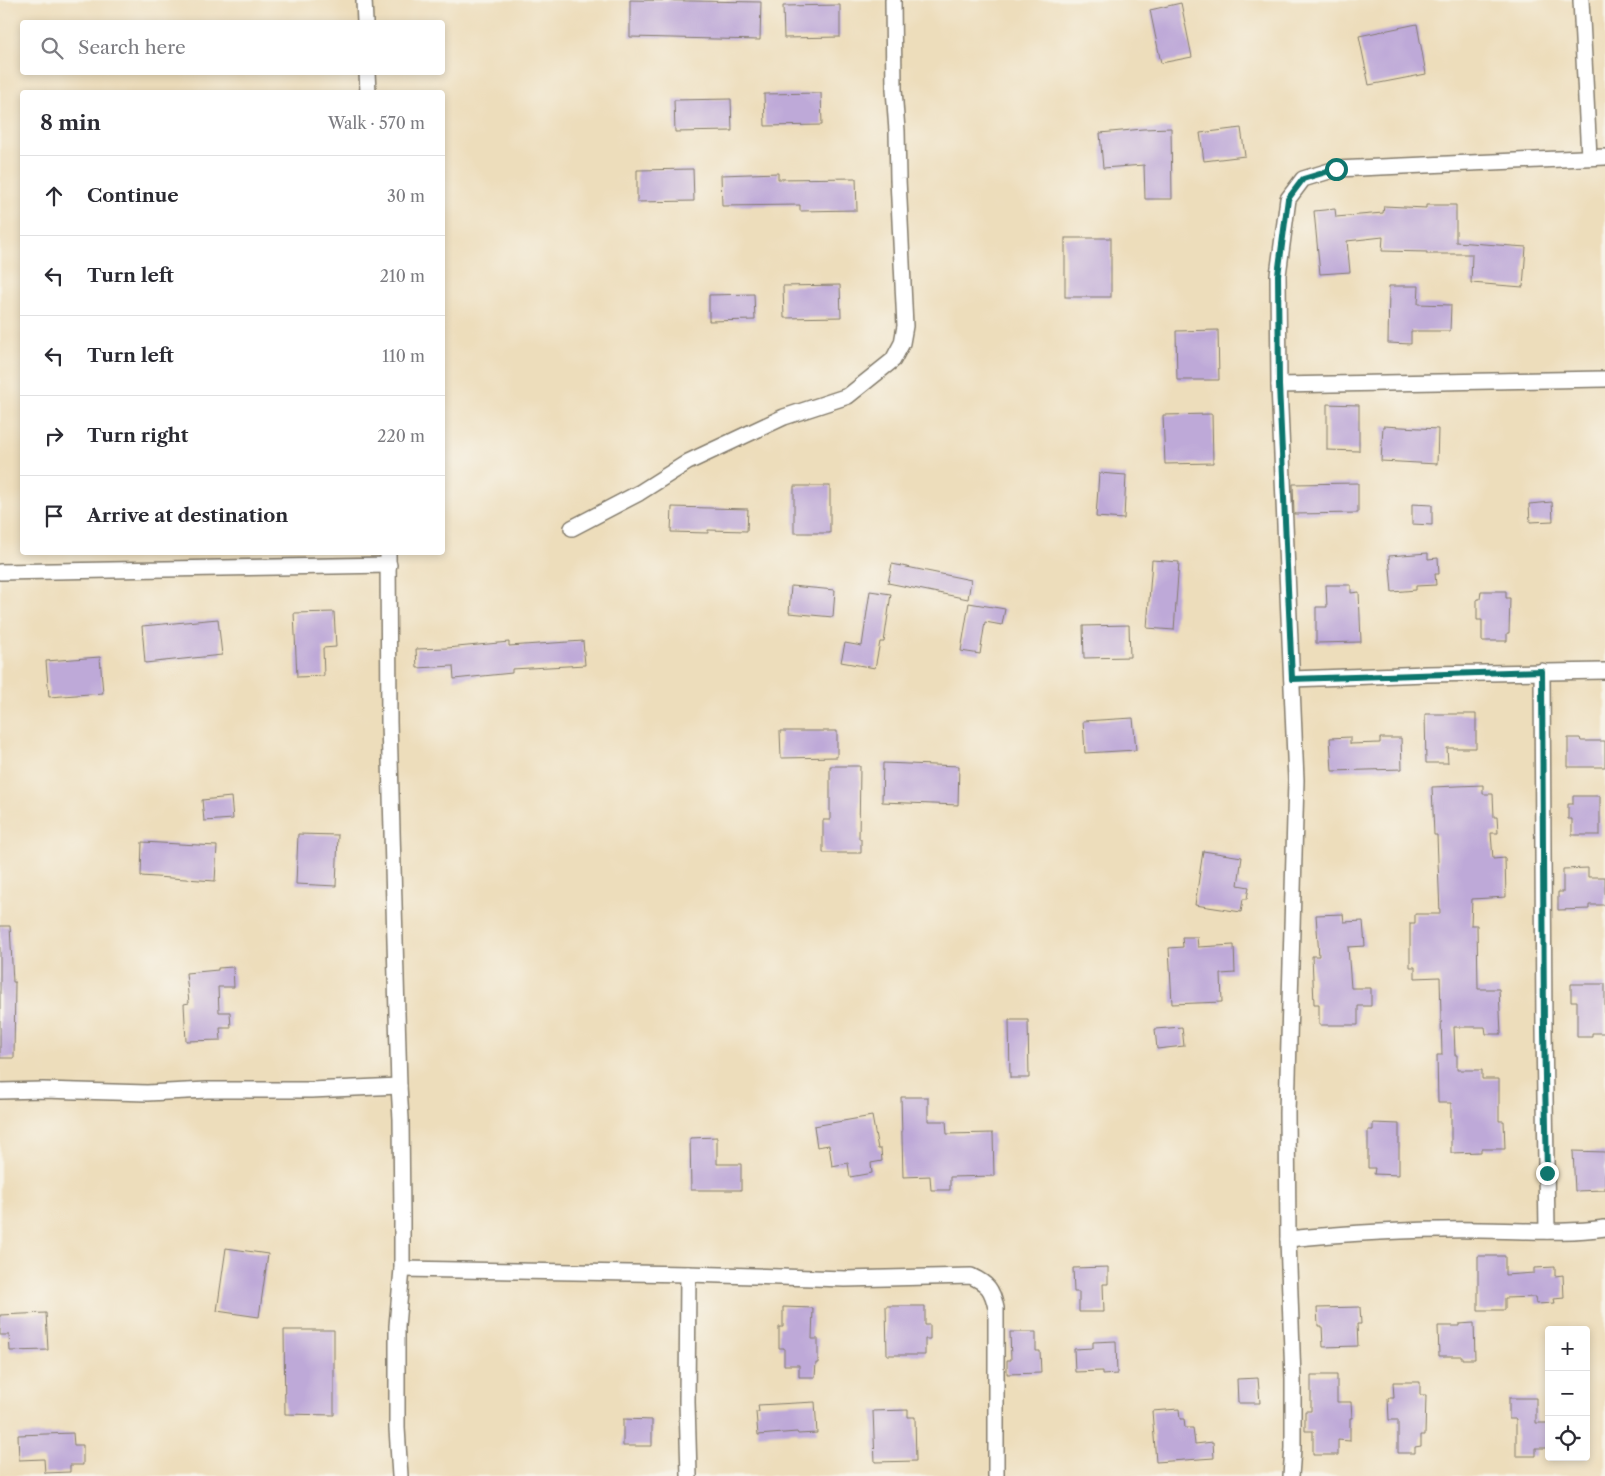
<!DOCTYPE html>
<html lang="en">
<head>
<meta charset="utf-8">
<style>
	:root { --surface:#fff; --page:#f2f2f3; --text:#2b2b33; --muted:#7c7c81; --line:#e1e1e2 }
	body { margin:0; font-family:"Libre Caslon Text",serif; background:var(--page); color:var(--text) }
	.controls { position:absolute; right:15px; bottom:15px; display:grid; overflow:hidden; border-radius:5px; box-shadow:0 2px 8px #0003 }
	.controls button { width:45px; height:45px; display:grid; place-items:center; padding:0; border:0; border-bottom:1px solid var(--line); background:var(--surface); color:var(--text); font:25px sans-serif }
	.stop { position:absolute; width:15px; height:15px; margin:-11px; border:4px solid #0f766e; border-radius:50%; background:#fff }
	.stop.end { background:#0f766e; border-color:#fff; box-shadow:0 1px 5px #0008 }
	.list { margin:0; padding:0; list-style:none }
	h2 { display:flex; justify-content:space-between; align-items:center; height:65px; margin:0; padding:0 20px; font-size:21px }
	h2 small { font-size:16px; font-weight:400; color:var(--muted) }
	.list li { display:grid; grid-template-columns:32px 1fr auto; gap:15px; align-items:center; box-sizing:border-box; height:80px; padding:0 20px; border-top:1px solid var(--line) }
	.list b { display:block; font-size:19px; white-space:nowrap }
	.list em { font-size:16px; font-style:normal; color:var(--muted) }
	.icon { flex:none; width:28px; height:28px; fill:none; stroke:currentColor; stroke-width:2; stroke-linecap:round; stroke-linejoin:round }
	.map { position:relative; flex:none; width:1605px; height:1476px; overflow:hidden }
	.search { position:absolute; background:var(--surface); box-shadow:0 2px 8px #0003; left:20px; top:20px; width:425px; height:55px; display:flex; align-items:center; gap:12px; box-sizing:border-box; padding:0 18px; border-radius:5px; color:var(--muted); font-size:19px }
	.panel { position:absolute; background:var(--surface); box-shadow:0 2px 8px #0003; left:20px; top:90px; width:425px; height:465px; border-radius:5px }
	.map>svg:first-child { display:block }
	.building { fill:#bea9d8 }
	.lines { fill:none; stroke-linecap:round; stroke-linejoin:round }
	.minor-casing { stroke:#847c6c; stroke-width:18 }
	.minor { stroke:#fff; stroke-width:15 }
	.route { stroke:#0f766e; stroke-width:6 }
</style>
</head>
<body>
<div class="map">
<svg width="1605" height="1476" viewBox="0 0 1605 1476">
	<rect width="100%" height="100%" fill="#f7f3e8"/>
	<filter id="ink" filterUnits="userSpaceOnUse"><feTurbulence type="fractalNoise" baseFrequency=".02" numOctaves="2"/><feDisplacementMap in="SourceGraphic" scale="10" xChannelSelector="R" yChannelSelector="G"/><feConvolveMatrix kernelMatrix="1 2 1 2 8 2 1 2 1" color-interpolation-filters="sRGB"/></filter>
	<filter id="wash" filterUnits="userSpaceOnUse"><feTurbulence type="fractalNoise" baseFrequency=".0096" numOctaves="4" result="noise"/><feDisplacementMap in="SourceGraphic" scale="20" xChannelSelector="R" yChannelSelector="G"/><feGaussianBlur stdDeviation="1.12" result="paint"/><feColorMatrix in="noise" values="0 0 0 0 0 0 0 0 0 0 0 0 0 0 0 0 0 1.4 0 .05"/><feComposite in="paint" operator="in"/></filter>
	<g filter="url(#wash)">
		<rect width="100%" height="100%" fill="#edddbb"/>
		<g id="blocks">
			<g class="building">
				<path d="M630 0 761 2 760 40 630 37Z"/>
				<path d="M1181 3 1192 57 1161 63 1150 10Z"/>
				<path d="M840 5V37L784 38 783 6Z"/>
				<path d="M1417 24 1426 74 1369 85 1359 36Z"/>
				<path d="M821 93 822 125 765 126 764 94Z"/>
				<path d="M731 99 732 131 675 132 674 100Z"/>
				<path d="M1171 128 1172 199H1145L1144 165 1103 168 1100 133 1143 129Z"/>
				<path d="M1241 128 1245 156 1204 161 1200 133Z"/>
				<path d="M693 169 694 201 637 202V170Z"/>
				<path d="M778 173V179L856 178 857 210 800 211V205L722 206 721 175Z"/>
				<path d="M1426 205H1456V242L1526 247 1523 287 1471 283 1472 254H1427V252L1382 251 1383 237 1347 241 1350 272 1320 274 1314 211 1335 209 1336 217 1383 213 1384 206 1426 208Z"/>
				<rect x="1065" y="238" width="46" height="59"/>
				<path d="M840 285 841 317 784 318 783 286Z"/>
				<path d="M1389 286H1419L1418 304 1451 305 1450 331H1411V344L1388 343Z"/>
				<path d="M754 294 755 320 709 321V295Z"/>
				<path d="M1218 330 1219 380H1177L1176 331Z"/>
				<path d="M1327 404 1359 405V451L1327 450Z"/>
				<path d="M1212 414 1213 463 1165 464 1163 415Z"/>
				<path d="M1383 426 1438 429 1437 464 1381 461Z"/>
				<path d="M1099 473 1126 475 1124 519 1096 517Z"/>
				<path d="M1358 483V513L1294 514 1293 484Z"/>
				<rect x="794" y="486" width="36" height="47"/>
				<path d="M1552 502 1553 521 1530 522 1529 504Z"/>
				<path d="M1412 504 1432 505V525L1412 524Z"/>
				<path d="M672 507 748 509 747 531 708 530V533L671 532Z"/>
				<path d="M1428 553V559L1438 558 1439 574H1435L1436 585 1416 586V590L1392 592 1389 556Z"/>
				<path d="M1152 560 1179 562 1174 630 1147 628Z"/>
				<path d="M892 564 971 580 968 599 888 583Z"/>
				<path d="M1326 585H1351V593L1359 592 1361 642 1316 643V607H1327Z"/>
				<path d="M791 586 835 590 833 617 789 613Z"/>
				<path d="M870 591 891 594 884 642H880L875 668 841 662 845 643 862 646Z"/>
				<path d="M1481 591H1506V598H1510L1509 633H1507V641H1482V620H1477V599H1480Z"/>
				<path d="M969 603 1005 609 1002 625 985 622 980 654 961 651Z"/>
				<path d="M334 612 336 647 323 648 324 676 297 677 294 613Z"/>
				<path d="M218 619 222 655 145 663 142 626Z"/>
				<path d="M1129 625 1130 657 1084 658 1083 626Z"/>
				<path d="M583 641 585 665 512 669V673L454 679 453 666 417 668 416 649 447 648 509 642V646Z"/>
				<path d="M100 657 103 693 49 697 46 661Z"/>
				<path d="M1425 714H1476V748H1447L1448 763H1426Z"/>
				<path d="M1133 718 1136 750 1085 753 1083 721Z"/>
				<path d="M780 731H837V757L781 758Z"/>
				<path d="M1350 737V744L1380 743V738H1401L1402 769 1332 771 1330 738Z"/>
				<path d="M1568 738H1580L1581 741H1605V767H1568Z"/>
				<path d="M883 763 959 766 958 805 882 802Z"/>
				<path d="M830 766H860L859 839H861V853H823V820H830Z"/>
				<path d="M1483 785V794H1493L1494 817H1497L1498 833H1491L1493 859 1505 858 1506 897 1472 899 1471 925H1477L1478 989H1499L1501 1034H1486L1485 1027H1454L1455 1055H1457V1070H1482V1079H1499V1121H1504L1505 1149H1481V1152L1451 1153V1103H1438L1437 1055H1442L1440 977 1415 978V967H1410V923H1415V914H1440L1437 835H1434L1432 787Z"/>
				<path d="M1573 796H1600V835H1572V819H1568V804H1573Z"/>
				<path d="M231 797 233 819 204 821 202 800Z"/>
				<path d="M298 834 338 835 336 886 296 884Z"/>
				<path d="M142 842 217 846 215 881 141 876Z"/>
				<path d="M1203 851 1242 857 1238 885 1249 887 1247 899H1243L1241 912 1195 905Z"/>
				<path d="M1588 868V877H1605V905H1589V909L1558 910V892H1563V869Z"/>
				<path d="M1343 914 1344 922 1363 921 1365 946 1348 947 1351 988H1371V1006H1358V1025H1319V1004H1314L1312 956H1319L1316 915Z"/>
				<path d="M0 926H10L13 982H15L14 1058H0Z"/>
				<path d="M1182 937H1197L1198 947 1234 945 1235 973 1221 974 1222 1002 1172 1004 1169 948 1183 947Z"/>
				<path d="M233 967 234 987H218L219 1012H230L231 1028H220L221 1040 186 1041 184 1004 189 1003 186 973 218 970V968Z"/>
				<path d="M1571 984H1605V1033H1592V1037H1577V1001H1571Z"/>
				<path d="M1009 1020H1028L1029 1078H1010Z"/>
				<path d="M1182 1027 1184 1046 1157 1049 1155 1029Z"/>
				<path d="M901 1097H928V1121H946L947 1134 993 1133 994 1176 950 1177V1190H931L930 1176 903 1177Z"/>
				<path d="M872 1116 878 1149H881L882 1161 871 1163 872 1173 850 1177 848 1163 832 1166 829 1145 817 1147 814 1126Z"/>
				<path d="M1373 1123 1399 1124V1175L1374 1174 1375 1168H1368V1130H1373Z"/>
				<path d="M717 1137V1164H741V1190H691L690 1138Z"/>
				<path d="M1573 1151 1605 1152V1190L1575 1191Z"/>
				<path d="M226 1248 268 1254 259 1317 217 1311Z"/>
				<path d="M1478 1256H1505V1275L1534 1273V1268L1555 1267V1276L1563 1275 1564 1298 1554 1299 1555 1303 1536 1304 1535 1297 1505 1298V1310H1478Z"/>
				<path d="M1108 1267V1284H1103L1104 1312H1079V1292H1074L1073 1268Z"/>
				<path d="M886 1306H925V1325H930V1339H925V1355H887Z"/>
				<path d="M783 1307 813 1308 812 1339H818V1363H816L815 1377H799V1365H784V1348H779V1327H783Z"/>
				<path d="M1360 1307 1361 1324H1357L1358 1346 1323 1347 1322 1326H1318L1317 1308Z"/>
				<path d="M46 1313 48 1350 10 1351 9 1335H0V1315Z"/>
				<path d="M1474 1323 1475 1359H1462V1356H1439L1438 1326H1459V1324Z"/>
				<path d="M284 1330H334V1415L285 1414Z"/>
				<path d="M1010 1332H1036V1351H1040L1041 1373 1007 1374V1360H1011Z"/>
				<path d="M1116 1341 1117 1374 1102 1375V1371L1075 1372 1074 1349 1093 1348V1342Z"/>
				<path d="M1311 1375H1337V1402H1351L1352 1418H1350V1441L1338 1440V1455H1313V1431H1305V1411H1311Z"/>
				<path d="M1258 1378 1260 1403H1238L1237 1379Z"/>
				<path d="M1393 1382H1420V1395H1426L1425 1435H1421V1446L1415 1447V1453H1398V1420H1389L1388 1398H1394Z"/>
				<path d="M1509 1398H1536V1423H1549V1448H1536V1456H1516V1419H1509Z"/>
				<path d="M815 1402 817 1433 798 1434 797 1432 758 1435 756 1412H759L758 1405Z"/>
				<path d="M1179 1409 1180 1419H1184L1185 1428H1193L1195 1444 1213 1442 1214 1458 1156 1462 1152 1411Z"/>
				<path d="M908 1410V1417H915L916 1461 875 1462 873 1411Z"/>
				<path d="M623 1419 652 1420V1446H623Z"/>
				<path d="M73 1433 74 1445H83V1465H70V1472L45 1473 44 1459 19 1460 18 1435Z"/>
			</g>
		</g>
	</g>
	<g filter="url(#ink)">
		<use href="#blocks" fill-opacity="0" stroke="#847c6c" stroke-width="1"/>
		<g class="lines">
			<g class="minor-casing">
				<g id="minor">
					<path d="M364 0 365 22"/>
					<path d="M1581 0 1589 157"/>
					<path d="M367 72 368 92"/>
					<path d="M1279 385 1605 379"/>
					<path d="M572 528 639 493 688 462 784 417 848 396 893 360 902 343 905 326 898 179 897 131 894 89 893 0"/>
					<path d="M388 552 389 722 399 1086 401 1119 402 1217V1269L397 1326V1428L400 1476"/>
					<path d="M0 572 389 565"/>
					<path d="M1542 671 1544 1030 1547 1231"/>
					<path d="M1292 679 1427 674 1605 671"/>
					<path d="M0 1091 43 1090 147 1093 207 1090H311L399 1086"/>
					<path d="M1288 1239C1352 1233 1415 1229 1479 1230 1521 1230 1564 1234 1605 1228"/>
					<path d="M402 1269 688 1274 845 1279 971 1276C988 1284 992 1289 996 1308V1476"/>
					<path d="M688 1274 687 1402 689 1476"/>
					<path d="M1291 1476 1293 1448V1379L1288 1239 1287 1113 1296 780 1279 385 1278 275 1288 199 1303 179 1336 169 1605 157"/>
				</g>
			</g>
			<use href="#minor" class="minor"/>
		</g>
	</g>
	<g class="lines" filter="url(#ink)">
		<path class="route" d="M1336 169 1303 179 1288 199 1278 275 1279 385 1292 679 1542 671 1544 1030 1547 1173"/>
	</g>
</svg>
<div class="controls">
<button>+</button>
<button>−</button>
<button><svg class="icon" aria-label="locate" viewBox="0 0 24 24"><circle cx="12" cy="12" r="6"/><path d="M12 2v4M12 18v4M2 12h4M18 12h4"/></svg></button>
</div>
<div class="stop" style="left:1336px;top:169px"></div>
<div class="stop end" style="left:1547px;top:1173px"></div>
<div class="search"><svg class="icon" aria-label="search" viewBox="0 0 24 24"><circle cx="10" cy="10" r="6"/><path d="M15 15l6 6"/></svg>Search here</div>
<section class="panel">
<h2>8 min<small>Walk · 570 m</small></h2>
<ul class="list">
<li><svg class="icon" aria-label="ahead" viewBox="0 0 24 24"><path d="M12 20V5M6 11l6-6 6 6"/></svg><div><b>Continue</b></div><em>30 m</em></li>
<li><svg class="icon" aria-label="left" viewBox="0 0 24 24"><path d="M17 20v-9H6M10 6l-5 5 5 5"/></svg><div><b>Turn left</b></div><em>210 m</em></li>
<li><svg class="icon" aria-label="left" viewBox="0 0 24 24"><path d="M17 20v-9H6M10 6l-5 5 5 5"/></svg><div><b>Turn left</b></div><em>110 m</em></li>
<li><svg class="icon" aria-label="right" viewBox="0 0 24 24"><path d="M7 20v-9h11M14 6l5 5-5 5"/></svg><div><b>Turn right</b></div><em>220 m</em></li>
<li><svg class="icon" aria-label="arrive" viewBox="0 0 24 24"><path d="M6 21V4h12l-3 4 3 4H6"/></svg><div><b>Arrive at destination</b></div></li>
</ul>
</section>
</div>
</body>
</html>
